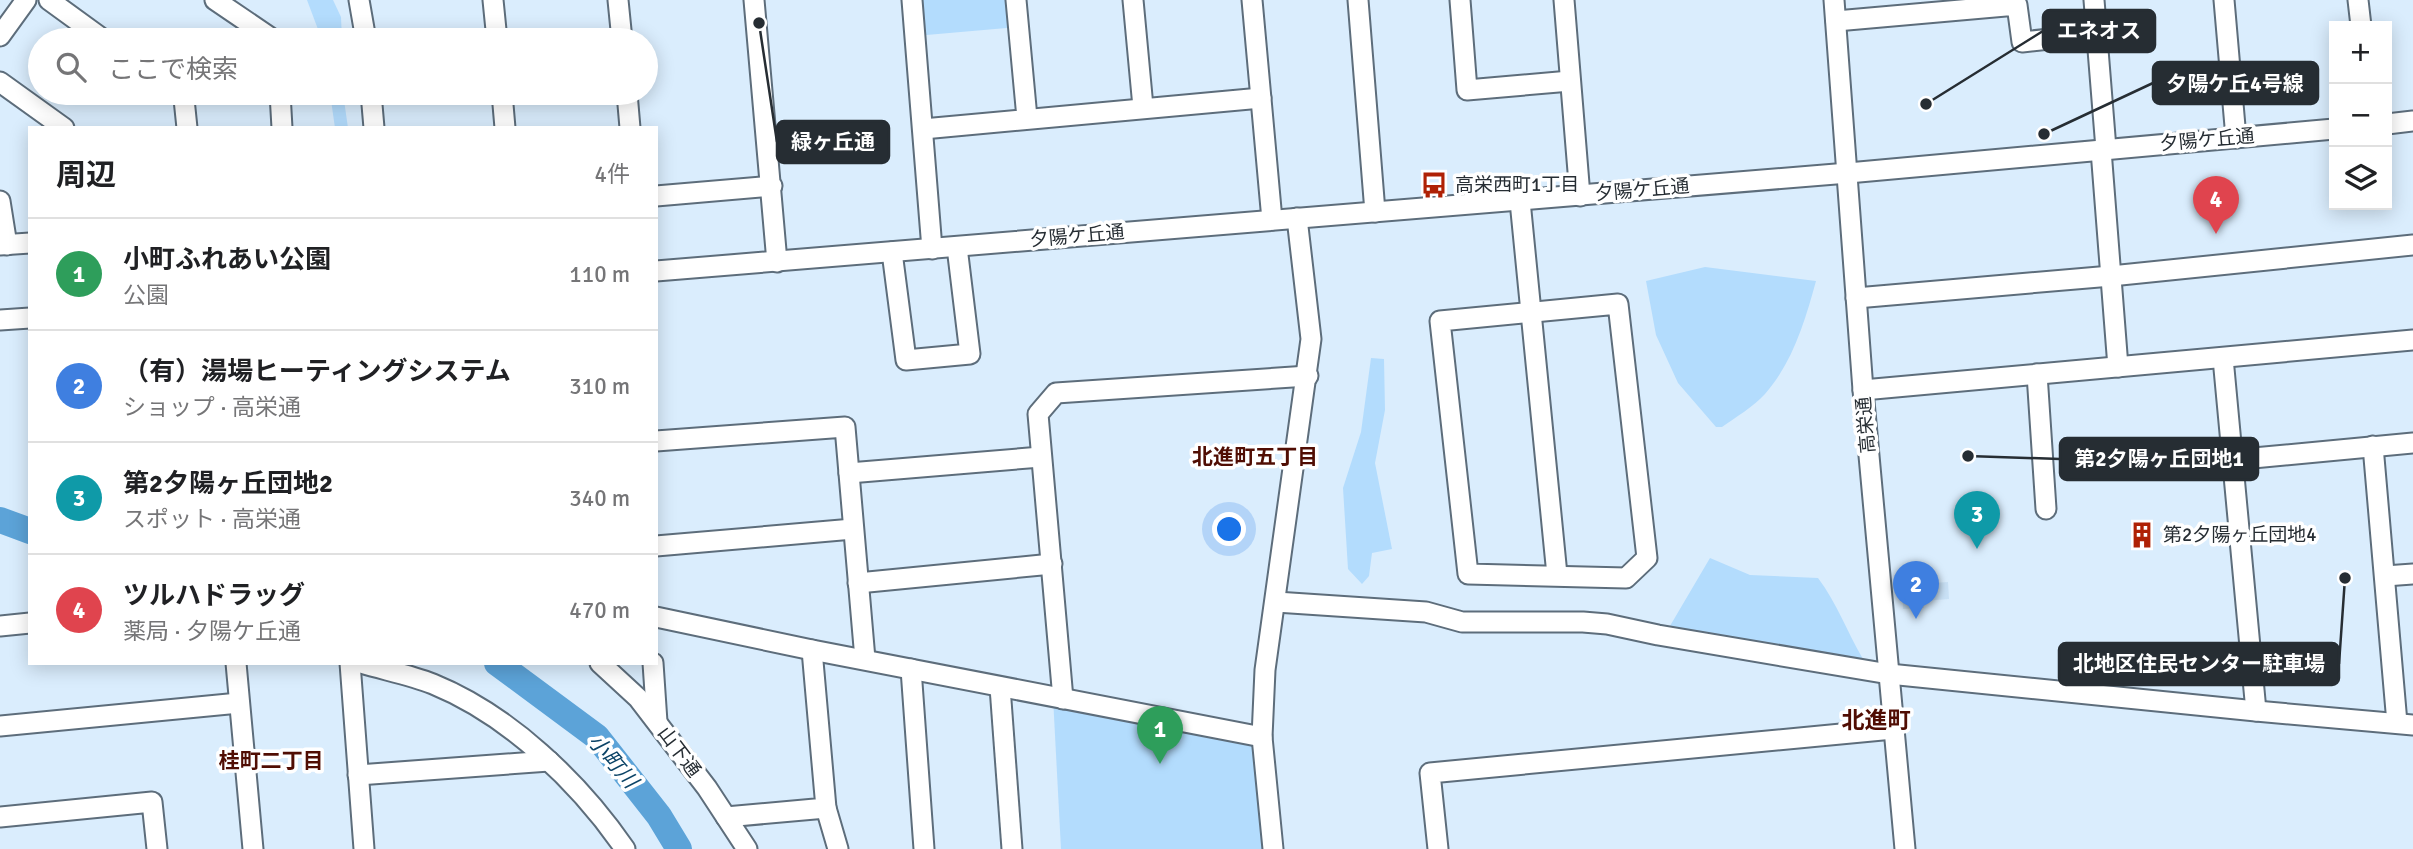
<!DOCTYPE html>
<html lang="ja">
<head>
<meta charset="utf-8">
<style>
	:root { --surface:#fff; --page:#f6f6f6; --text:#202124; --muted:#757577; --line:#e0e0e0; --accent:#af2105 }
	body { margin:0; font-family:Signika,"Noto Sans JP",sans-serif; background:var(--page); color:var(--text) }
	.controls { position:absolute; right:21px; top:21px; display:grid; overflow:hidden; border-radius:0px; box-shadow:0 4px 18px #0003 }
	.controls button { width:63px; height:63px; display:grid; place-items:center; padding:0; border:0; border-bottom:2px solid var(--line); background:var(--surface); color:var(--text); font:35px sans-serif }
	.you { position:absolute; left:1230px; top:530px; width:24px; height:24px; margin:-18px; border:5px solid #fff; border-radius:50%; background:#1a73e8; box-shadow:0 0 0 10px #1a73e833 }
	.badge { display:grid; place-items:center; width:46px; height:46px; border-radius:50%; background:var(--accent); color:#fff; font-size:23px; font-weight:700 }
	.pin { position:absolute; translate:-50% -58px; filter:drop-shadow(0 2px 4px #0008) }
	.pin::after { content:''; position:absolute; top:37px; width:24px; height:21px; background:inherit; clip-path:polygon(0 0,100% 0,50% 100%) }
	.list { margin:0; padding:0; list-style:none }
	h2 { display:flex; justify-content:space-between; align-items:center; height:91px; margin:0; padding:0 28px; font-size:30px }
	h2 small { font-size:23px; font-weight:400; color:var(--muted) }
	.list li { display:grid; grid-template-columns:46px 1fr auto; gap:21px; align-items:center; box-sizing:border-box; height:112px; padding:0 28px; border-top:2px solid var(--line) }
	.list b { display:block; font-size:26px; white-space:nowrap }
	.list p { margin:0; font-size:23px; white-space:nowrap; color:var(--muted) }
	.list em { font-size:23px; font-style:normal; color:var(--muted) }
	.icon { flex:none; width:38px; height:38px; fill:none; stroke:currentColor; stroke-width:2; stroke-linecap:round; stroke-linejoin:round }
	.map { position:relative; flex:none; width:2413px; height:849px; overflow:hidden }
	.search { position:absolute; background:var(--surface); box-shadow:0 4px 18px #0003; left:28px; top:28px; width:630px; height:77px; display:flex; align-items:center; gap:18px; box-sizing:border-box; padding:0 24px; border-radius:38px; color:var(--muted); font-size:26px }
	.panel { position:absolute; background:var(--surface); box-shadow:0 4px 18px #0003; left:28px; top:126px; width:630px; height:539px; border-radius:0px }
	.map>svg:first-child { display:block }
	.built { fill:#c9e1f6 }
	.green { fill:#b3dcfd }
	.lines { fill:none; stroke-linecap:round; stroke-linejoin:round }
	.river { stroke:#5ca3d8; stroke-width:26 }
	.minor-casing { stroke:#5d6d7b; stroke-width:23 }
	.minor { stroke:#fff; stroke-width:19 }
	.labels { text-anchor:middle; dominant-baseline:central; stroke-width:7; stroke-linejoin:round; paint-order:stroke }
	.street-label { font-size:19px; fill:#262d33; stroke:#fff }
	.poi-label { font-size:19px; fill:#262d33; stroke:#fff; text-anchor:start }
	.neighbourhood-label { font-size:21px; font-weight:bold; fill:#500d03; stroke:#fff }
	.water-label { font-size:21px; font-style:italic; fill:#0c4467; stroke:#fff }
	.quarter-label { font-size:23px; font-weight:bold; fill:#500d03; stroke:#fff }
	.leader { fill:none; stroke:#262d33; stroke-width:2.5 }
	.callout-dot { fill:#262d33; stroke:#fff; stroke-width:2.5 }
	.callout { fill:#262d33; stroke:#262d33; stroke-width:2.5 }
	.callout-label { font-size:21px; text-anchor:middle; font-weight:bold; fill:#fff }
</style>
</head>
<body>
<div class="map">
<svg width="2413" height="849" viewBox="0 0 2413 849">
	<rect width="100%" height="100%" fill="#daedfd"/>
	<path class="built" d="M1948 582 1949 599 1924 601V608L1903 609 1902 585Z"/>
	<g class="green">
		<path d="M307 0H333L341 17 342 40H322Z"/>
		<path d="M912 0H1016L1018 27 915 36Z"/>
		<path d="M330 93H343L348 128H335Z"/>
		<path d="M1705 267 1816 281C1805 321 1793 362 1765 394 1753 407 1736 417 1722 427H1716L1678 383 1656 335 1646 281Z"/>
		<path d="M1371 358 1384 359 1385 410 1375 463 1392 549 1372 553 1369 576 1362 584 1348 569 1343 488 1361 432Z"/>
		<path d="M1710 558 1750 575 1818 578C1837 603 1847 632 1863 659L1854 664 1667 631Z"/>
		<path d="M1053 697 1262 737 1273 849H1061Z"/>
	</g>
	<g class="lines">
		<g class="river">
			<path d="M0 520 30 531"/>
			<path d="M497 663 597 737 659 816 679 849"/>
		</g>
		<g class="minor-casing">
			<g id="minor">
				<path d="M49 0 104 40"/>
				<path d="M215 0 274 40"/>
				<path d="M359 0 366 40"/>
				<path d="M493 0 497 40"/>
				<path d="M618 0 622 40"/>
				<path d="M754 0 777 262"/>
				<path d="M912 0 932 249"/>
				<path d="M1016 0 1027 118"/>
				<path d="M1133 0 1143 107"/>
				<path d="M1252 0 1272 220"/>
				<path d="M1358 0 1375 212"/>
				<path d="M1460 0 1467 90 1570 81"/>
				<path d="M1564 0 1580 196"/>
				<path d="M1834 0 1863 390 1905 849"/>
				<path d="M2094 0 2106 149"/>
				<path d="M2224 0 2236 138"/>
				<path d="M2358 0 2361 26"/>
				<path d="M1836 21 2017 5 2022 42 2097 34"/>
				<path d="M0 36 26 0"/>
				<path d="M0 82 64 128"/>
				<path d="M176 93 184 99 187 128"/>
				<path d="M280 93 282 128"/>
				<path d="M371 93 374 128"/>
				<path d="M502 93 505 128"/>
				<path d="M627 93 630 128"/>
				<path d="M2387 124 2413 121"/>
				<path d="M923 129 1261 98"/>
				<path d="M2101 150 2118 367"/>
				<path d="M656 196 772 186"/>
				<path d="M0 201 7 245"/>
				<path d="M1520 201 1557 575"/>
				<path d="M0 245 30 243"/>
				<path d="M892 252 906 360 970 354 957 247"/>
				<path d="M656 271 1848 173 2334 129"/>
				<path d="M1856 298 2111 276 2413 245"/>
				<path d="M1618 304 1647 558 1626 578 1468 574 1440 321Z"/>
				<path d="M0 320 30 318"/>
				<path d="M2223 358 2256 711"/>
				<path d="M2037 374 2046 509"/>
				<path d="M1863 390 2413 340"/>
				<path d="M656 441 845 427 865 659"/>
				<path d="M2373 446 2397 723"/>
				<path d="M2232 460 2413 443"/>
				<path d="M849 473 1041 457"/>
				<path d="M656 546 853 529"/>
				<path d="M2385 576 2413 574"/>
				<path d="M858 583 1052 564"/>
				<path d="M1276 602 1426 612 1462 622H1583L1607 624 1658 635 1889 674 2256 711 2413 725"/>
				<path d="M656 617 812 650 1262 737"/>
				<path d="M0 626 30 623"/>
				<path d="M236 663 253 849"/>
				<path d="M350 663 364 849"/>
				<path d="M361 663C384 670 410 675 433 684 509 715 579 782 625 849"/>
				<path d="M600 663 638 698 707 788 747 849"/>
				<path d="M653 663 657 722"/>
				<path d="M911 669 924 849"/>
				<path d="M1000 687 1012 849"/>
				<path d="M1063 699 1038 414 1056 393 1308 376"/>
				<path d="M0 726 239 703"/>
				<path d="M358 775 549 761"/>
				<path d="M826 808 838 849"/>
				<path d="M0 817 152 802 157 849"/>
				<path d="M726 817 826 808 812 650"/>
				<path d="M1273 849 1262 737 1265 670 1311 339 1297 218"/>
				<path d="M1438 849 1430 773 1893 729"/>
			</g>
		</g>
		<use href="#minor" class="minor"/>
	</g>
	<defs>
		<g id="bus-bare" transform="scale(2.1)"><path d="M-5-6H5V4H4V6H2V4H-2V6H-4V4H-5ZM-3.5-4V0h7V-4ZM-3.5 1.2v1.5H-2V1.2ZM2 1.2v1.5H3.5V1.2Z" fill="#af2105" stroke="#fff" stroke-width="2.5" paint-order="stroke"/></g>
		<g id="building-bare" transform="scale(2.1)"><path d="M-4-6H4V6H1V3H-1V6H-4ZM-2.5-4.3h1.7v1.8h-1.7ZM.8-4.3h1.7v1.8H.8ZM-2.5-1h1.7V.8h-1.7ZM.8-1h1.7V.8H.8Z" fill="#af2105" stroke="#fff" stroke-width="2.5" paint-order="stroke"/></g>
	</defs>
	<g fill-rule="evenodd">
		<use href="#bus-bare" x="1434" y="185"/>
		<use href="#building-bare" x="2142" y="535"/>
	</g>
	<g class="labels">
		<g class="street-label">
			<text transform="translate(2207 140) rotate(-5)">夕陽ケ丘通</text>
			<text transform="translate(1642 190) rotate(-5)">夕陽ケ丘通</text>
			<text transform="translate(1077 236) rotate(-5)">夕陽ケ丘通</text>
			<text transform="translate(1866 425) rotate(-95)">高栄通</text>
			<text transform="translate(679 752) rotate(53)">山下通</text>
		</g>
		<g class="poi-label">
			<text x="1455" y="185">高栄西町1丁目</text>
			<text x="2163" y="535">第2夕陽ヶ丘団地4</text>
		</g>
		<g class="neighbourhood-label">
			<text x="1255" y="457">北進町五丁目</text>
			<text x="271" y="761">桂町二丁目</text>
		</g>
		<g class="water-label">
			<text transform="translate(613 761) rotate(49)">小町川</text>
		</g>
		<g class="quarter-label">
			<text x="1876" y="720">北進町</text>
		</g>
	</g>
	<path class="leader" d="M1926 104L2043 31M2044 134L2153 83M759 23L777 142M1968 456L2060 459M2345 578L2339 664"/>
	<g class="callout-dot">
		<circle cx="1926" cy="104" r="7"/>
		<circle cx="2044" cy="134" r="7"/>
		<circle cx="759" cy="23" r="7"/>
		<circle cx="1968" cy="456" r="7"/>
		<circle cx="2345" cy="578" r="7"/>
	</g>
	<g class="callout">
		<rect x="2043" y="10" width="112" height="42" rx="7"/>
		<rect x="2153" y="62" width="165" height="42" rx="7"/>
		<rect x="777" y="121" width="112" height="42" rx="7"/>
		<rect x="2060" y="438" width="198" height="42" rx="7"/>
		<rect x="2059" y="643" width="280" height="42" rx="7"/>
	</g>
	<g class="callout-label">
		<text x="2099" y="38">エネオス</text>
		<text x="2235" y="91">夕陽ケ丘4号線</text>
		<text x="833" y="149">緑ヶ丘通</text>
		<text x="2159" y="466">第2夕陽ヶ丘団地1</text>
		<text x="2199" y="671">北地区住民センター駐車場</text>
	</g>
</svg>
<div class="controls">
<button>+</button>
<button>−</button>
<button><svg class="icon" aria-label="layers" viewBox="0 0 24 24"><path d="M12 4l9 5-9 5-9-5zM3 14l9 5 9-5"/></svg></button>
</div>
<div class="you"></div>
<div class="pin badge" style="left:1160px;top:764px;background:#2e9e5b">1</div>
<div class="pin badge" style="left:1916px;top:619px;background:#3f7fe0">2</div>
<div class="pin badge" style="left:1977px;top:549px;background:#0f9aa8">3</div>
<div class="pin badge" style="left:2216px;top:234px;background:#e0444e">4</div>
<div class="search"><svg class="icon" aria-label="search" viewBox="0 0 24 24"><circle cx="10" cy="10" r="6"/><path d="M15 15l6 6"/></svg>ここで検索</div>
<section class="panel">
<h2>周辺<small>4件</small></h2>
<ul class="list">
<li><span class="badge" style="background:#2e9e5b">1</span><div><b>小町ふれあい公園</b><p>公園</p></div><em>110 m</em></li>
<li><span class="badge" style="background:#3f7fe0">2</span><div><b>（有）湯場ヒーティングシステム</b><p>ショップ · 高栄通</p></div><em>310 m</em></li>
<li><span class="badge" style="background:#0f9aa8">3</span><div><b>第2夕陽ヶ丘団地2</b><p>スポット · 高栄通</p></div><em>340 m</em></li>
<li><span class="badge" style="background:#e0444e">4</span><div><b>ツルハドラッグ</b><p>薬局 · 夕陽ケ丘通</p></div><em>470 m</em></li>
</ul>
</section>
</div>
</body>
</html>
